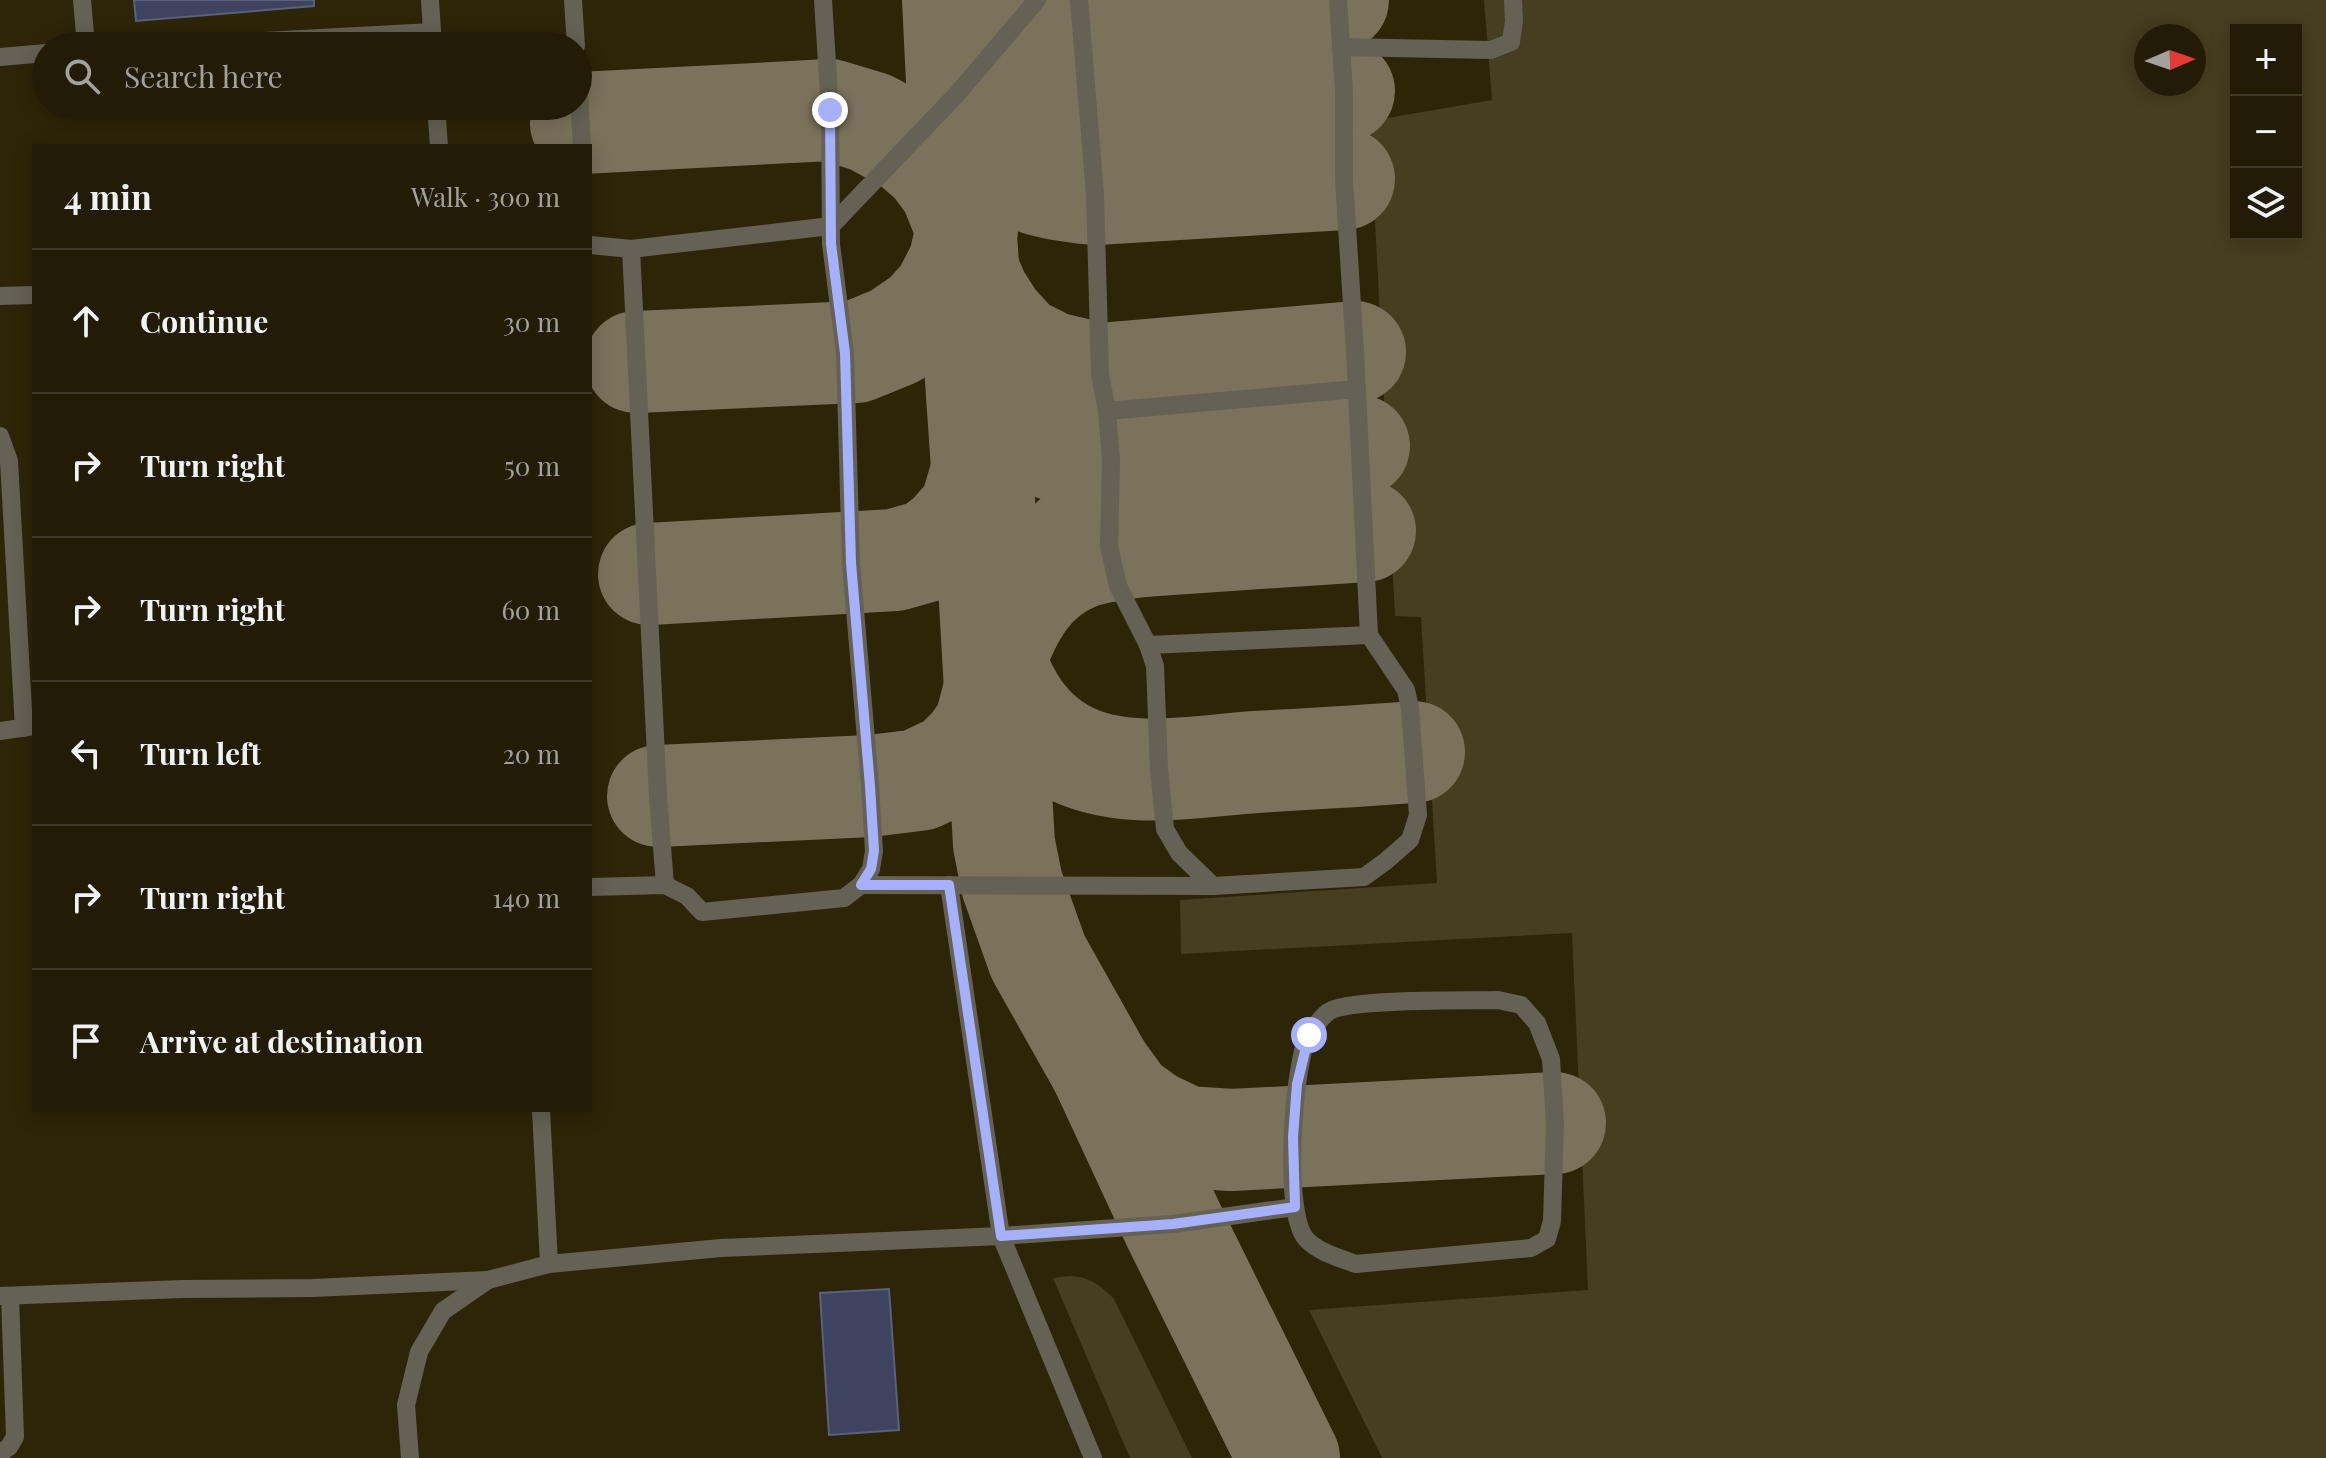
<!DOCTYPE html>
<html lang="en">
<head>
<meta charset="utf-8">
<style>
	:root { --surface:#221c06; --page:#2e2914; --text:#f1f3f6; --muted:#a2a19b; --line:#3f3a28 }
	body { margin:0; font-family:"Playfair Display",serif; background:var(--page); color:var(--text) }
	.controls { position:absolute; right:24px; top:24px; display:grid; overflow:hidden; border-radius:0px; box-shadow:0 4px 20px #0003 }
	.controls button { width:72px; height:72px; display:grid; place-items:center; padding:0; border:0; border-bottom:2px solid var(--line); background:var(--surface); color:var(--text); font:40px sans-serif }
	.compass { position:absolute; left:2134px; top:24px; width:72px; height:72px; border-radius:50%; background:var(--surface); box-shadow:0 4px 20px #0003; rotate:88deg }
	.stop { position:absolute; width:24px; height:24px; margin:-18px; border:6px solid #a5b1fc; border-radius:50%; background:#fff }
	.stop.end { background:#a5b1fc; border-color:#fff; box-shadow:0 2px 8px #0008 }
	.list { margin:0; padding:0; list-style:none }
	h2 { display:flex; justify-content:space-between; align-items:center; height:104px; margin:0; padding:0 32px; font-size:34px }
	h2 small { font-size:26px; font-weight:400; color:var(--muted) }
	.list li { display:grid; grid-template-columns:52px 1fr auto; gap:24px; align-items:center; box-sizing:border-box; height:144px; padding:0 32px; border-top:2px solid var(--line) }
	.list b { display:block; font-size:30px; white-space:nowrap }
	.list em { font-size:26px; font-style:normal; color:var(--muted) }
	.icon { flex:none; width:44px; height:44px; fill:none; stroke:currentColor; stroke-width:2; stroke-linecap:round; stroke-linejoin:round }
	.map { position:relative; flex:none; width:2326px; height:1458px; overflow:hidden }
	.search { position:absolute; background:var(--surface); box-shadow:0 4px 20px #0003; left:32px; top:32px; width:560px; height:88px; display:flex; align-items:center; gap:20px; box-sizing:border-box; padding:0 28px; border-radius:44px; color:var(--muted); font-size:30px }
	.panel { position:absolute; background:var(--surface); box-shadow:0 4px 20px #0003; left:32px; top:144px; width:560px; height:968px; border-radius:0px }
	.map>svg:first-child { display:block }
	.green { fill:#463e21; fill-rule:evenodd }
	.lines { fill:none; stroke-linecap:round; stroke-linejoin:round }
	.taxiway { stroke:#7a725a; stroke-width:102 }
	.building { fill:#3e4360; stroke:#5b607c; stroke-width:2 }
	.service { stroke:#656154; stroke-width:18 }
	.route { stroke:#a5b1fc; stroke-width:10 }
</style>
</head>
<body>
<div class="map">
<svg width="2326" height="1458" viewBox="0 0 2326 1458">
	<rect width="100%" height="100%" fill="#2d2508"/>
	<g class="green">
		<path d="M1484 0H2326V1458H1382L1309 1310 1588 1290 1572 933 1181 954 1180 900 1437 883 1421 617 1395 616 1370 121 1492 100ZM2236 30H2296V234H2236ZM2146 36H2194V84H2146Z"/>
		<path d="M1070 1276C1090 1277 1100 1285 1114 1299L1192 1458H1130L1053 1278Z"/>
	</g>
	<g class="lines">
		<g class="taxiway">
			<path d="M953 0 961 163 983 482 1004 844 1012 884 1038 957 1101 1069 1173 1224 1289 1458"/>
			<path d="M959 13C969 53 1014 96 1055 103 1065 105 1076 104 1087 104L1344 91"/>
			<path d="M957 94C966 110 974 128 984 144 1010 184 1051 190 1095 194L1344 179"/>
			<path d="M581 123 830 110 870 122 909 143 932 163 950 187 967 229 959 264 943 295 924 316 895 336 856 352 636 362"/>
			<path d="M962 155 968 114 991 68 1026 37 1060 24 1109 17 1338 0"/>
			<path d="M970 275 979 296 995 321 1018 346 1052 363 1100 374 1355 352"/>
			<path d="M974 363C995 407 1023 443 1073 456 1085 460 1099 460 1111 461L1359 446"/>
			<path d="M1071 540 1081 544 1142 546 1365 531"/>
			<path d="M1142 546C1121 549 1099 551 1080 558 1032 576 1011 616 995 661 1009 698 1028 730 1064 750 1121 782 1194 766 1256 762 1309 759 1361 756 1414 752"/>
			<path d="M649 574 895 560 930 550 949 535 970 511 982 471"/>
			<path d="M658 796 870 786 919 780 953 764 972 745 985 726 995 688"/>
			<path d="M1101 1069 1125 1102 1150 1120 1186 1137 1231 1140 1555 1123"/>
		</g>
	</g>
	<g class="building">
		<path d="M134 0H314V6L136 21Z"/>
		<path d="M889 1289 899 1430 829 1435 820 1293Z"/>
	</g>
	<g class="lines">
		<g class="service">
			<path d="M82 0 86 46"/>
			<path d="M430 0 433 46"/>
			<path d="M573 0 576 46"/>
			<path d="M1079 0 1095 194 1100 374 1107 411 1111 461 1109 546 1118 586 1148 645 1155 666 1159 769 1165 829 1179 853 1213 886"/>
			<path d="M170 46 432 32"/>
			<path d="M1341 47 1491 50 1511 42 1514 21 1513 0"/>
			<path d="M0 57 46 53"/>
			<path d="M578 78 582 146"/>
			<path d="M436 106 439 146"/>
			<path d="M590 245 631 249 831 226 957 94 1037 0"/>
			<path d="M631 249 658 796 665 885"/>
			<path d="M0 296 34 295"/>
			<path d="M1107 411 1357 389"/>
			<path d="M0 436 9 461 24 728"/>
			<path d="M1148 645 1369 635"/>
			<path d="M0 731 34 726"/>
			<path d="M861 885 1213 886 1364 877 1386 861 1410 840 1418 815 1410 708 1406 690 1369 635 1355 352 1344 179V91L1338 0"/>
			<path d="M949 885 1001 1236 1093 1458"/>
			<path d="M590 887 665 885 687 896 702 912 844 898 861 885 871 869 874 851 870 786 851 563 845 353 831 244 830 110 823 0"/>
			<path d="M1498 1000 1521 1005 1537 1023 1551 1059 1555 1123 1552 1221 1547 1239 1531 1248 1356 1264C1340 1258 1320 1253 1307 1240 1282 1215 1293 1068 1308 1036 1312 1029 1322 1017 1328 1012 1348 998 1467 1001 1498 1000Z"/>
			<path d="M541 1110 549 1264"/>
			<path d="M0 1296 182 1289 313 1288 488 1280"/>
			<path d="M0 1453 9 1447 15 1437 10 1296"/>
			<path d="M410 1458 406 1405 419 1352 443 1311 488 1280 549 1264 721 1248 1001 1236 1173 1224 1295 1207"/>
		</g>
	</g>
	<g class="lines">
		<path class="route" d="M830 110 831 244 845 353 851 563 870 786 874 851 871 869 861 885H949L1001 1236 1173 1224 1295 1207 1293 1137 1297 1084 1309 1035"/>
	</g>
</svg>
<div class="controls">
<button>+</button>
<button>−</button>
<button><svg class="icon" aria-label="layers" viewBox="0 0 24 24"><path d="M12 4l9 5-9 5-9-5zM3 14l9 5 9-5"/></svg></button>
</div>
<svg class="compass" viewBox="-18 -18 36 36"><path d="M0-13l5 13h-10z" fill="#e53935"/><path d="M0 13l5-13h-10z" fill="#a2a19b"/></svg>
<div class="stop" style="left:1309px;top:1035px"></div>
<div class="stop end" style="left:830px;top:110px"></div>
<div class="search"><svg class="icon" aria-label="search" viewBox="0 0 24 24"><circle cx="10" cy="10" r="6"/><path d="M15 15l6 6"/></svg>Search here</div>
<section class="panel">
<h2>4 min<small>Walk · 300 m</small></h2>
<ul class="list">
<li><svg class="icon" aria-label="ahead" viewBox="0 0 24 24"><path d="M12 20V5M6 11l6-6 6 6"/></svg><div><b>Continue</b></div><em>30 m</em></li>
<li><svg class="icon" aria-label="right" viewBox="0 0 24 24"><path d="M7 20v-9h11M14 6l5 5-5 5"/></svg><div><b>Turn right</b></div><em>50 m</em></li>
<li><svg class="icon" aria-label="right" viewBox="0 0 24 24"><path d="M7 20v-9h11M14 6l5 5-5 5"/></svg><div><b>Turn right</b></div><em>60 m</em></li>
<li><svg class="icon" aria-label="left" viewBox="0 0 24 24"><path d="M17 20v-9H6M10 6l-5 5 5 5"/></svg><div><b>Turn left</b></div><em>20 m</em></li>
<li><svg class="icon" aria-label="right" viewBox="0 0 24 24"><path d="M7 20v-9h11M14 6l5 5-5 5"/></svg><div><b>Turn right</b></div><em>140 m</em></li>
<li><svg class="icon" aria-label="arrive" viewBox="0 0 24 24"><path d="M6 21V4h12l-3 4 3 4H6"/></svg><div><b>Arrive at destination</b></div></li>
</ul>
</section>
</div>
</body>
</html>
